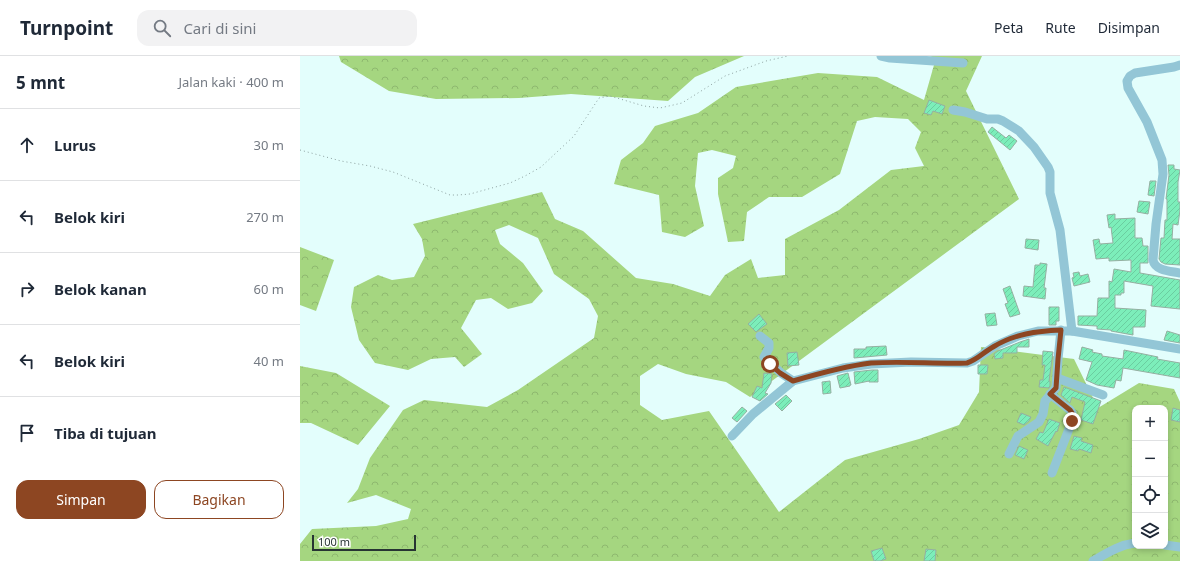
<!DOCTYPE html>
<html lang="id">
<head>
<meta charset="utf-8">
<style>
	:root { --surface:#fff; --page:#f2f2f3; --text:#1f2937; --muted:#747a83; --line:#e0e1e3; --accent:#8d4622 }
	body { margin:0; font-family:"Noto Sans",sans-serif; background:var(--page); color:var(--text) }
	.controls { position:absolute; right:12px; bottom:12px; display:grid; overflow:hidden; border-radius:8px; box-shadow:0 2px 6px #0003 }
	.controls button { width:36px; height:36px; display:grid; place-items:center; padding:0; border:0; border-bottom:1px solid var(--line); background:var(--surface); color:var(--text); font:20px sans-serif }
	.scale { position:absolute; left:12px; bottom:10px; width:104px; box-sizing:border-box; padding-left:4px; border:2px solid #273433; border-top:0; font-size:11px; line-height:14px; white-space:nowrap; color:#273433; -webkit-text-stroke:3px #fff; paint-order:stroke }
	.stop { position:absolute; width:12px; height:12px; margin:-9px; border:3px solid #8d4622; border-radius:50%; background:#fff }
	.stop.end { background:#8d4622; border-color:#fff; box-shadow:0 1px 4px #0008 }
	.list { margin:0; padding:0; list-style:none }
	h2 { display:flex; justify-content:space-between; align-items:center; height:52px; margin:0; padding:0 16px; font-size:17px }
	h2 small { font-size:13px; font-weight:400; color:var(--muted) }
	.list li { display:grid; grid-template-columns:26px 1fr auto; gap:12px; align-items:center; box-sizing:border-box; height:72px; padding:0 16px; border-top:1px solid var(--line) }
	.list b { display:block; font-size:15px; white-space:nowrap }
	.list em { font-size:13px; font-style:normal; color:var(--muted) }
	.actions { display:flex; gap:8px; padding:12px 16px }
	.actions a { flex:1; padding:9px 0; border:1px solid var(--accent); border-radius:12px; text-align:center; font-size:14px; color:var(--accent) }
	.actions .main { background:var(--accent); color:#fff }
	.icon { flex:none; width:22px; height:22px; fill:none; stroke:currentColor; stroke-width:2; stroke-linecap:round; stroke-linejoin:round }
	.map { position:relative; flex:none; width:880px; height:505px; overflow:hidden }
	header { display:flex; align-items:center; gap:24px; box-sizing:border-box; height:56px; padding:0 20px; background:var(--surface); border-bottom:1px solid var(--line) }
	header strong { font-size:19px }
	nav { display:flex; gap:22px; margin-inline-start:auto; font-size:14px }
	.search { width:280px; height:36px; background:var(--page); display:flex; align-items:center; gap:10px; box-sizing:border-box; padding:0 14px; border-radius:12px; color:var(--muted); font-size:15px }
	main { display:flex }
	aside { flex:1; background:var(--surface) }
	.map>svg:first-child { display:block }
	.forest { fill:url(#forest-crowns); fill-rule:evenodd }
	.building { fill:url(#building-hatch); stroke:#95afa1 }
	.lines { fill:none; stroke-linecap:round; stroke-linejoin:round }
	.path { stroke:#8ca09f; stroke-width:1; stroke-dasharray:1 3; stroke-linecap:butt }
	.minor { stroke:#93c6d6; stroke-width:9 }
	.route { stroke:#8d4622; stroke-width:5 }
</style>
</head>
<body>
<header>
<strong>Turnpoint</strong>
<div class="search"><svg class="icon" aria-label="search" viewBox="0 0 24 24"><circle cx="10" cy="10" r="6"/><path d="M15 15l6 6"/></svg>Cari di sini</div>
<nav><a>Peta</a><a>Rute</a><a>Disimpan</a></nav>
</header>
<main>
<aside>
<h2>5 mnt<small>Jalan kaki · 400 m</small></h2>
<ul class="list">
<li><svg class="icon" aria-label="ahead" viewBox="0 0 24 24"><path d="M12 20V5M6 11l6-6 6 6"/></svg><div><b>Lurus</b></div><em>30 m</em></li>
<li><svg class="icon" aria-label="left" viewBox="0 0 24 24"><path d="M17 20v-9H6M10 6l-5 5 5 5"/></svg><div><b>Belok kiri</b></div><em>270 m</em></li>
<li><svg class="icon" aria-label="right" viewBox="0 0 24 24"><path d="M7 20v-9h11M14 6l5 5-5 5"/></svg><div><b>Belok kanan</b></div><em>60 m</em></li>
<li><svg class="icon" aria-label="left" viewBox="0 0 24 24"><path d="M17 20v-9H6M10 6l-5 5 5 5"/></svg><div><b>Belok kiri</b></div><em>40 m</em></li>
<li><svg class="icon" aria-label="arrive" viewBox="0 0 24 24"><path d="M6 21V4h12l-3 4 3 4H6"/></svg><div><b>Tiba di tujuan</b></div></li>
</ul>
<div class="actions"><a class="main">Simpan</a><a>Bagikan</a></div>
</aside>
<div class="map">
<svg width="880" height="505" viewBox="0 0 880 505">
	<defs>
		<pattern id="forest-crowns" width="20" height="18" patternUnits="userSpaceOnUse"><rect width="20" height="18" fill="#a5d680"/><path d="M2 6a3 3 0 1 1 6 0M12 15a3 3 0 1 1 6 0" fill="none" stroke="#8eb86f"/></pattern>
		<pattern id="building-hatch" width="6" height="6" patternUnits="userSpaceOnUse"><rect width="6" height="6" fill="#7ceeba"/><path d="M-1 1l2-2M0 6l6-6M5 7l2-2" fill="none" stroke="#6bcda0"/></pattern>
	</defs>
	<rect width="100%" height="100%" fill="#e3fefc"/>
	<g class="forest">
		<path d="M39 0H444L395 21 368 45 271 38 219 42 136 43 89 35 41 6Z"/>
		<path d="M629 0H682L666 35 719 143 450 341 426 326 386 318 358 308 340 320V349L362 364 409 355 479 456 545 404 619 383 659 369 679 336 681 291 774 303 798 352 839 327 874 333 880 346V505H0V488L12 473 76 470 108 463 111 453 76 439 47 447 58 433 70 402 103 354 124 344 187 351 218 334 294 282 298 260 289 243 254 218 238 182 209 169 195 174 200 188 223 207 243 235 232 247 208 253 191 242 176 244 161 272 182 298 164 311 155 301 131 303 108 314 75 307 59 284 51 251 54 231 78 219 92 224 114 221 125 200 122 183 113 168 242 136 255 163 283 175 336 222 373 228 410 240 425 219 451 203 458 222 485 219V183L539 154 591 114 624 110 615 92 621 76 608 63 575 61 557 65 540 118 502 141H469L447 156 444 185 428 186 418 138V122L433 112 436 100 412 94 398 97 395 130 404 170 385 181 362 176 359 139 314 128 321 104 343 87 355 70 398 57 436 31 518 17 577 21 624 44 636 2ZM835 352H865V490H835Z"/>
		<path d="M0 191 34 204 16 255 0 249Z"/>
		<path d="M0 310 36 317 90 350 58 389 11 367H0Z"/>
	</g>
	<g class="building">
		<path d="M629 44 645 50 642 58 633 55 631 59 624 57Z"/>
		<path d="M692 71 706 82 709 79 717 85 710 94 688 76Z"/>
		<path d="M868 109H874V113L880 114 878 126V146H880V154L878 169 873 168 872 183H880V209L865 208 861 206 859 203 861 182H864L865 164H867V143H866L869 119Z"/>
		<path d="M850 125H856L854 140 848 139Z"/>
		<path d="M839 145 850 146 848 158 837 156Z"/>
		<path d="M815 158V163L835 162V182H842L843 190H848V207H840V217L880 224V253L851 250 853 230 824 225V237H821V239H815V252L846 254 845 271H833V279L811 275V274L797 273V270L778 269V260H797L798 242H809V225L812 226 814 213 831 216V204L809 205V202L796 203 793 184 799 183 800 188 813 187 811 171 809 172 807 159Z"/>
		<path d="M726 183 739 184 738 194 725 192Z"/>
		<path d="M740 207 747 208 744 232H746L745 243 723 240 724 230 733 231 735 209H740Z"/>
		<path d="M779 216 780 220 788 218 790 226 774 230 772 222 774 221 773 217Z"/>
		<path d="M710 230 720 258 710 261 705 248 708 247 703 233Z"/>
		<path d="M749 251H759V265H756V269H749Z"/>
		<path d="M695 257 697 269 687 270 685 258Z"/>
		<path d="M459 258 467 268 456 276 448 268Z"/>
		<path d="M867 275 880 279V287L864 284Z"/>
		<path d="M729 283V291H717V297H703V302L695 303 694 298 698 295 720 286Z"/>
		<path d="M586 290 587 299 554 302V293H566V291Z"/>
		<path d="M782 291 793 294 792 296 802 298V300L823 303 824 294 858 301 857 303 880 307V322L823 312 821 325 816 324 814 332 797 329 786 324 792 306 779 303Z"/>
		<path d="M743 295 753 296 749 325H750V330L749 332 739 331 740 324H743L745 309H742Z"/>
		<path d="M497 296 499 309 488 310 487 297Z"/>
		<path d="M678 309H688L687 318H678Z"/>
		<path d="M572 314H578V326H569V325L555 328 554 316Z"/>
		<path d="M464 317 472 318 471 327 465 337 468 338 460 345 452 341 457 330 462 332Z"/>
		<path d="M548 317 551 329H550V330L540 332 537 320Z"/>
		<path d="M530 325 531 337 523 338 522 326Z"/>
		<path d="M764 331 801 345 793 368 781 364 785 346 772 341 770 347 761 339Z"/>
		<path d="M486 339 492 345 482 355 475 348Z"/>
		<path d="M442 351 447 355 437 366 432 362Z"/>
		<path d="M873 352 880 354V366L871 364Z"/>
		<path d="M721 357 731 361 729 365 724 369 717 366Z"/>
		<path d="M749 363 760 367 757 376 756 375 748 390 736 383 740 376 743 377Z"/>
		<path d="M774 380 782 382 781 385 793 389 791 397 779 393 778 395 770 393Z"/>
		<path d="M719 390 728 394 724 403 715 399Z"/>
		<path d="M582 492 586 503 580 505H574L571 495Z"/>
		<path d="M626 493 636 494 635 505H624Z"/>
	</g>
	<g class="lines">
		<path class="path" d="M0 94 41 105 70 110 93 116 150 139H158L170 138 210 127 225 120 241 111 274 80 299 42 310 40 344 50 360 52 382 47 425 20 466 5 488 0"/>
		<g class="minor">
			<path d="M581 0 590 2 663 7"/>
			<path d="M880 9 874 11 835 17 830 20 827 25 828 32 847 66 862 104 863 118 856 168 853 204C855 215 871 215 880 217"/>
			<path d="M653 54 665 56 687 63H698L703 65 719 75 734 91 748 111 750 116V137L760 174 772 275"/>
			<path d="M460 280 469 287V292L464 301 481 317 493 325"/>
			<path d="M757 322 803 339"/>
			<path d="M750 338 770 354 772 357V365L752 417"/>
			<path d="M432 380 453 358 493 325 543 312 571 308 611 306 667 307 673 305 695 290 718 280 738 275H772L880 293"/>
			<path d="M709 398 718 380 739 366 743 358 745 345 756 332 758 303 761 274"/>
			<path d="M865 489 880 491"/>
			<path d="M793 505C807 497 819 489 835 487"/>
		</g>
	</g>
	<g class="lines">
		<path class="route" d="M470 308 480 317 493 325C517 318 546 310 571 307 603 305 635 308 667 307 677 304 684 296 693 291 714 278 737 275 761 274L758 303 756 332 750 338 770 354 772 357V365"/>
	</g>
</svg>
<div class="controls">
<button>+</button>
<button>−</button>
<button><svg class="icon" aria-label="locate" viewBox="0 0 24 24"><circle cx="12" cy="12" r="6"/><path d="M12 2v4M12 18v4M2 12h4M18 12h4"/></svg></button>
<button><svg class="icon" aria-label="layers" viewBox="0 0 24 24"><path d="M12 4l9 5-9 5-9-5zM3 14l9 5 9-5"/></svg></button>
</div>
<div class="scale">100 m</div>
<div class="stop" style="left:470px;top:308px"></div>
<div class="stop end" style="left:772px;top:365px"></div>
</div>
</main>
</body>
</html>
